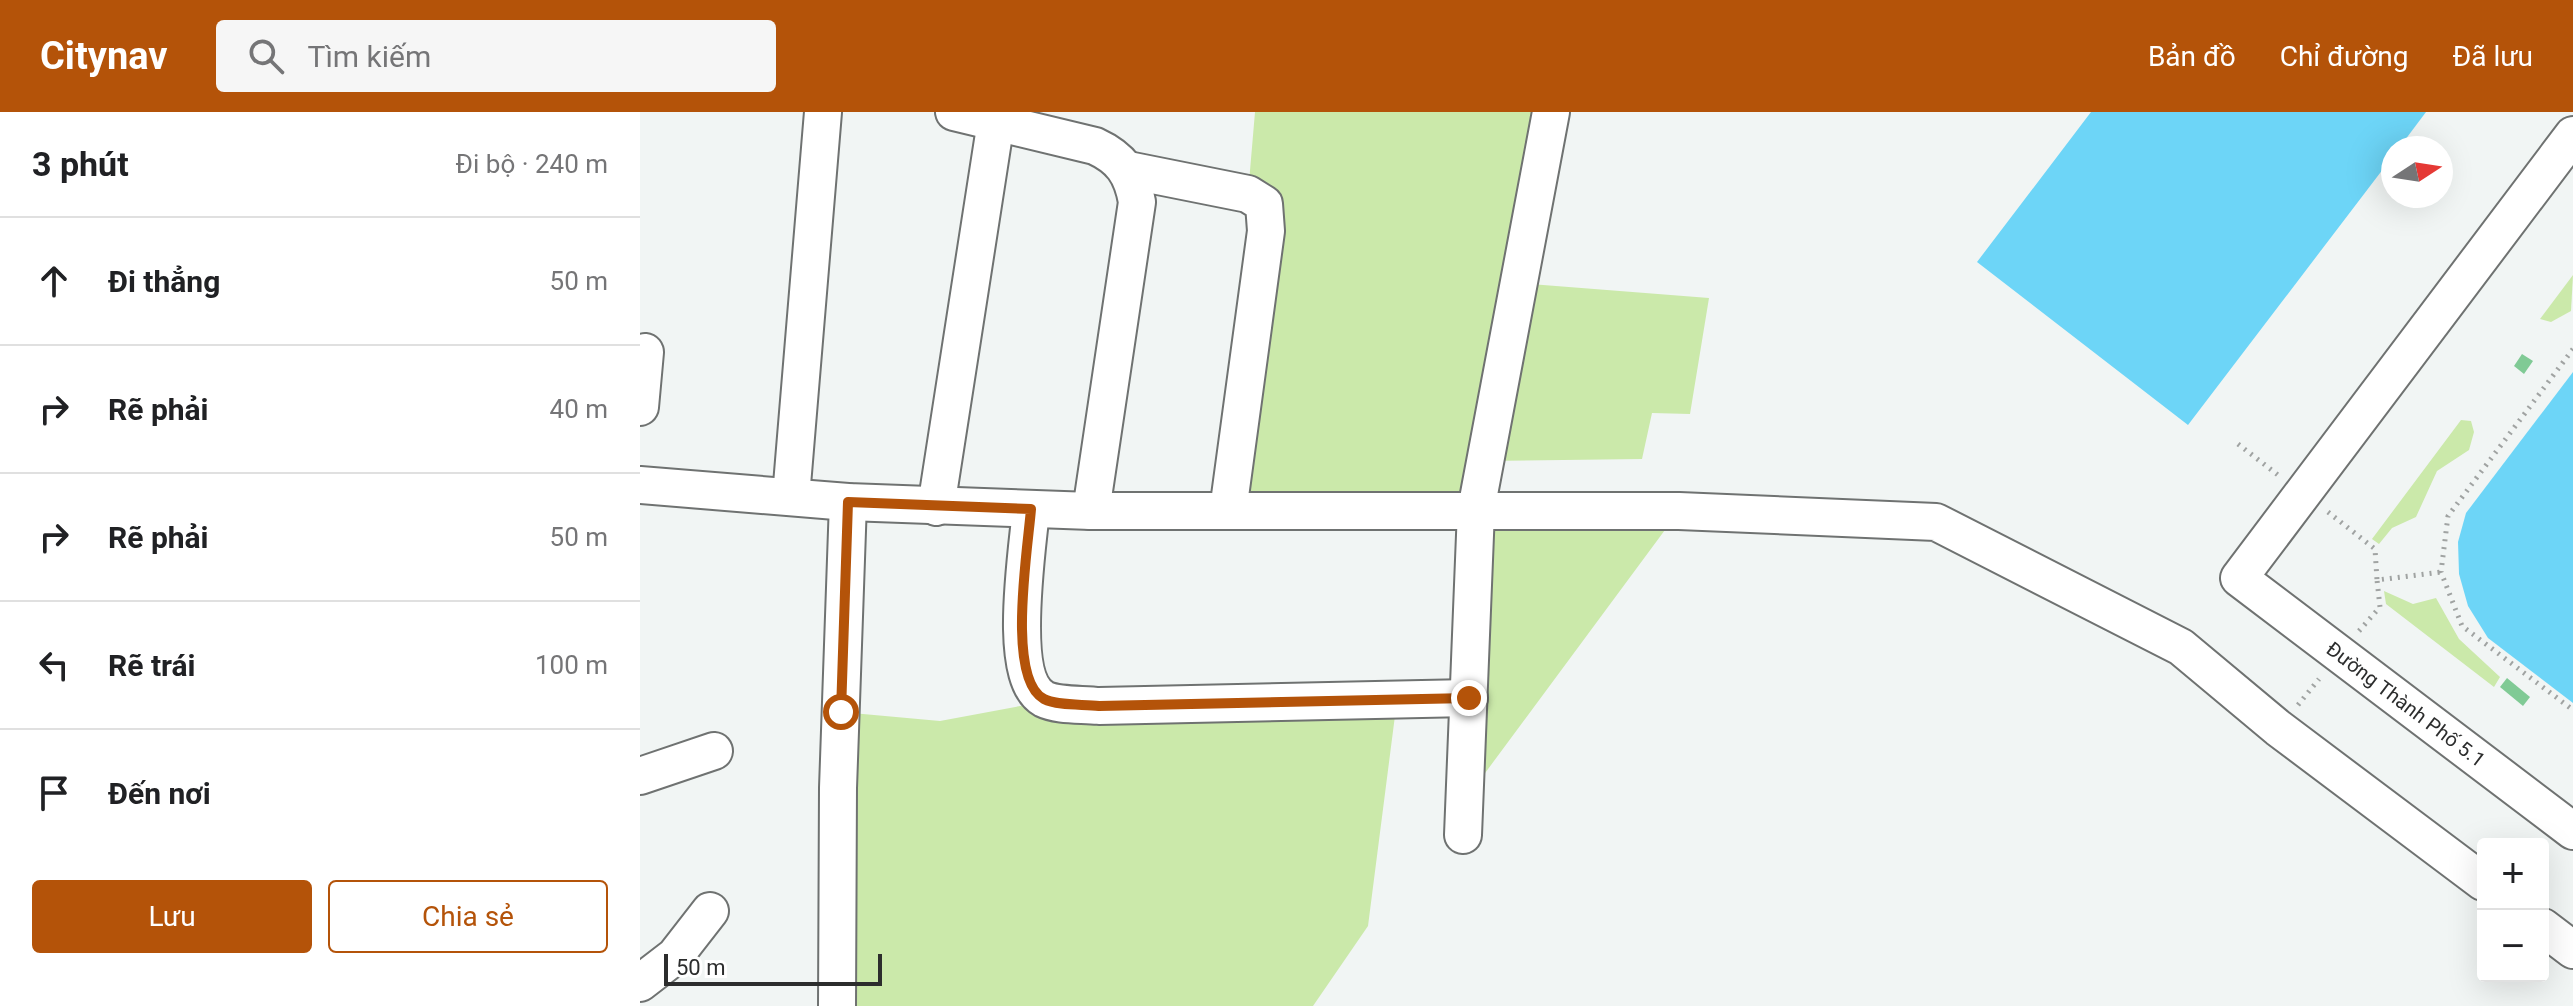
<!DOCTYPE html>
<html lang="vi">
<head>
<meta charset="utf-8">
<style>
	:root { --surface:#fff; --page:#f6f6f6; --text:#202124; --muted:#757577; --line:#e0e0e0; --accent:#b45309 }
	body { margin:0; font-family:Roboto,sans-serif; background:var(--page); color:var(--text) }
	.controls { position:absolute; right:24px; bottom:24px; display:grid; overflow:hidden; border-radius:8px; box-shadow:0 8px 32px #0002 }
	.controls button { width:72px; height:72px; display:grid; place-items:center; padding:0; border:0; border-bottom:2px solid var(--line); background:var(--surface); color:var(--text); font:40px sans-serif }
	.compass { position:absolute; left:1741px; top:24px; width:72px; height:72px; border-radius:50%; background:var(--surface); box-shadow:0 8px 32px #0002; rotate:78deg }
	.scale { position:absolute; left:24px; bottom:20px; width:218px; box-sizing:border-box; padding-left:8px; border:4px solid #2c2d2d; border-top:0; font-size:22px; line-height:28px; white-space:nowrap; color:#2c2d2d; -webkit-text-stroke:6px #fff; paint-order:stroke }
	.stop { position:absolute; width:24px; height:24px; margin:-18px; border:6px solid #b45309; border-radius:50%; background:#fff }
	.stop.end { background:#b45309; border-color:#fff; box-shadow:0 2px 8px #0008 }
	.list { margin:0; padding:0; list-style:none }
	h2 { display:flex; justify-content:space-between; align-items:center; height:104px; margin:0; padding:0 32px; font-size:34px }
	h2 small { font-size:26px; font-weight:400; color:var(--muted) }
	.list li { display:grid; grid-template-columns:52px 1fr auto; gap:24px; align-items:center; box-sizing:border-box; height:128px; padding:0 32px; border-top:2px solid var(--line) }
	.list b { display:block; font-size:30px; white-space:nowrap }
	.list em { font-size:26px; font-style:normal; color:var(--muted) }
	.actions { display:flex; gap:16px; padding:24px 32px }
	.actions a { flex:1; padding:18px 0; border:2px solid var(--accent); border-radius:8px; text-align:center; font-size:28px; color:var(--accent) }
	.actions .main { background:var(--accent); color:#fff }
	.icon { flex:none; width:44px; height:44px; fill:none; stroke:currentColor; stroke-width:2; stroke-linecap:round; stroke-linejoin:round }
	.map { position:relative; flex:none; width:1933px; height:894px; overflow:hidden }
	header { display:flex; align-items:center; gap:48px; box-sizing:border-box; height:112px; padding:0 40px; background:var(--accent); color:#fff }
	header strong { font-size:38px }
	nav { display:flex; gap:44px; margin-inline-start:auto; font-size:28px }
	.search { width:560px; height:72px; background:var(--page); display:flex; align-items:center; gap:20px; box-sizing:border-box; padding:0 28px; border-radius:8px; color:var(--muted); font-size:30px }
	main { display:flex }
	aside { flex:1; background:var(--surface) }
	.map>svg:first-child { display:block }
	.green { fill:#cbe9aa }
	.water { fill:#6dd5f7 }
	.building { fill:#80ca95 }
	.lines { fill:none; stroke-linecap:round; stroke-linejoin:round }
	.minor-casing { stroke:#6f7271; stroke-width:40 }
	.path { stroke:#a0a3a2; stroke-width:5; stroke-dasharray:2 6; stroke-linecap:butt }
	.minor { stroke:#fff; stroke-width:36 }
	.route { stroke:#b45309; stroke-width:10 }
	.labels { text-anchor:middle; dominant-baseline:central; stroke-width:6; stroke-linejoin:round; paint-order:stroke }
	.street-label { font-size:20px; fill:#2c2d2d; stroke:#fff }
</style>
</head>
<body>
<header>
<strong>Citynav</strong>
<div class="search"><svg class="icon" aria-label="search" viewBox="0 0 24 24"><circle cx="10" cy="10" r="6"/><path d="M15 15l6 6"/></svg>Tìm kiếm</div>
<nav><a>Bản đồ</a><a>Chỉ đường</a><a>Đã lưu</a></nav>
</header>
<main>
<aside>
<h2>3 phút<small>Đi bộ · 240 m</small></h2>
<ul class="list">
<li><svg class="icon" aria-label="ahead" viewBox="0 0 24 24"><path d="M12 20V5M6 11l6-6 6 6"/></svg><div><b>Đi thẳng</b></div><em>50 m</em></li>
<li><svg class="icon" aria-label="right" viewBox="0 0 24 24"><path d="M7 20v-9h11M14 6l5 5-5 5"/></svg><div><b>Rẽ phải</b></div><em>40 m</em></li>
<li><svg class="icon" aria-label="right" viewBox="0 0 24 24"><path d="M7 20v-9h11M14 6l5 5-5 5"/></svg><div><b>Rẽ phải</b></div><em>50 m</em></li>
<li><svg class="icon" aria-label="left" viewBox="0 0 24 24"><path d="M17 20v-9H6M10 6l-5 5 5 5"/></svg><div><b>Rẽ trái</b></div><em>100 m</em></li>
<li><svg class="icon" aria-label="arrive" viewBox="0 0 24 24"><path d="M6 21V4h12l-3 4 3 4H6"/></svg><div><b>Đến nơi</b></div></li>
</ul>
<div class="actions"><a class="main">Lưu</a><a>Chia sẻ</a></div>
</aside>
<div class="map">
<svg width="1933" height="894" viewBox="0 0 1933 894">
	<rect width="100%" height="100%" fill="#f1f5f4"/>
	<g class="green">
		<path d="M615 0H911L879 171 1069 186 1050 302 1012 301 1002 347 846 349 837 397 1039 399 834 676 836 398 588 399 626 119 608 82Z"/>
		<path d="M1933 163 1931 199 1911 210 1900 207Z"/>
		<path d="M1821 308 1831 309 1834 320 1829 338 1797 359 1776 405 1752 416 1739 432 1732 427Z"/>
		<path d="M1744 479 1773 492 1796 486 1819 527 1860 565 1854 575 1746 492Z"/>
		<path d="M757 588 728 814 673 894H198L201 600 300 609 407 589Z"/>
	</g>
	<g class="water">
		<path d="M1451 0H1786L1759 36H1753V44L1548 313 1337 150Z"/>
		<path d="M1933 260V591L1848 526 1828 494 1819 462 1818 430 1826 401Z"/>
	</g>
	<g class="building">
		<path d="M1882 242 1893 249 1884 262 1874 254Z"/>
		<path d="M1867 566 1890 585 1883 594 1860 575Z"/>
	</g>
	<g class="lines">
		<g class="minor-casing">
			<g id="minor">
				<path d="M314 0 455 34C481 46 492 61 497 90L451 399"/>
				<path id="s1" d="M1933 23 1599 466 1933 719"/>
				<path d="M488 58 608 82 624 92 626 119 588 399"/>
				<path d="M0 295 5 240"/>
				<path d="M0 373 208 390 451 399H1039L1296 410 1541 535 1638 616 1843 770"/>
				<path d="M151 385 183 0"/>
				<path d="M296 395 356 9"/>
				<path d="M391 397C388 436 366 566 404 587 418 594 443 592 459 594L829 586"/>
				<path d="M0 664 74 639"/>
				<path d="M823 723 836 398 911 0"/>
				<path d="M1903 815 1933 838"/>
				<path d="M0 871 35 844 70 799"/>
				<path d="M197 894 198 676 208 390"/>
			</g>
		</g>
		<g class="path">
			<path d="M1933 237 1808 404 1801 460 1822 514 1933 598"/>
			<path d="M1598 332 1638 363"/>
			<path d="M1688 400 1735 437 1737 468"/>
			<path d="M1719 519 1740 495 1737 468 1801 460"/>
			<path d="M1658 593 1679 567"/>
		</g>
		<use href="#minor" class="minor"/>
	</g>
	<g class="lines">
		<path class="route" d="M201 600 208 390 391 397C388 436 366 567 404 587 418 594 443 592 459 594L829 586"/>
	</g>
	<g class="labels">
		<g class="street-label">
			<text stroke="none"><textPath href="#s1" startOffset="764">Đường Thành Phố 5.1</textPath></text>
		</g>
	</g>
</svg>
<div class="controls">
<button>+</button>
<button>−</button>
</div>
<svg class="compass" viewBox="-18 -18 36 36"><path d="M0-13l5 13h-10z" fill="#e53935"/><path d="M0 13l5-13h-10z" fill="#757577"/></svg>
<div class="scale">50 m</div>
<div class="stop" style="left:201px;top:600px"></div>
<div class="stop end" style="left:829px;top:586px"></div>
</div>
</main>
</body>
</html>
